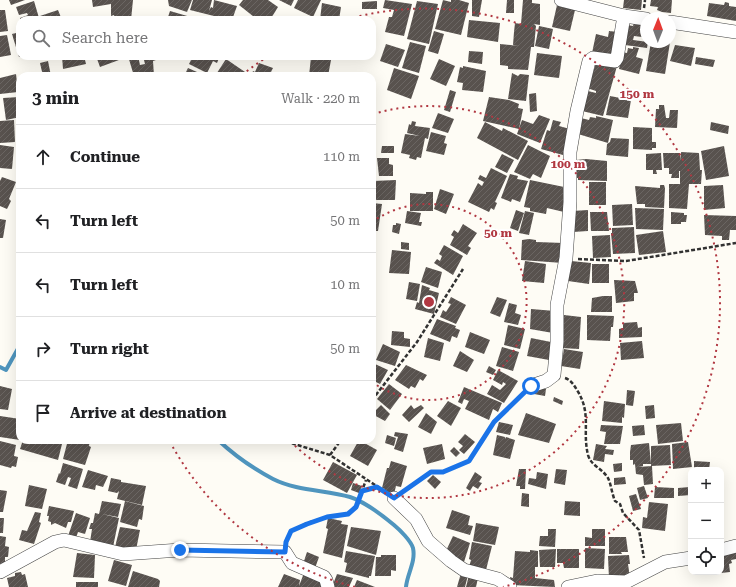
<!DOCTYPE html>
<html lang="en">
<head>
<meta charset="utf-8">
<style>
	:root { --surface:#fff; --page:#f6f6f6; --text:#202124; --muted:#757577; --line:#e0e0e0 }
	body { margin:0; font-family:"Roboto Serif",serif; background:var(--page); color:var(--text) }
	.controls { position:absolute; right:12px; bottom:12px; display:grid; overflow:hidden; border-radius:8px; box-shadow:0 4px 16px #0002 }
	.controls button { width:36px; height:36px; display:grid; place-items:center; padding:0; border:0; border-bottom:1px solid var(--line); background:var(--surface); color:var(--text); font:20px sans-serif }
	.compass { position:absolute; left:640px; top:12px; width:36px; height:36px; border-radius:50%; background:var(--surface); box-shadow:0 4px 16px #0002; rotate:1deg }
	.stop { position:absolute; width:12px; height:12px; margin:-9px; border:3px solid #1a73e8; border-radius:50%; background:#fff }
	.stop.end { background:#1a73e8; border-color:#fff; box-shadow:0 1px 4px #0008 }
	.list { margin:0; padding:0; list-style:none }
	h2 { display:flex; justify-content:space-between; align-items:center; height:52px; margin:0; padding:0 16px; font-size:17px }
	h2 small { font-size:13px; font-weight:400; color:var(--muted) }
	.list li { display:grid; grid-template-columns:26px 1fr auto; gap:12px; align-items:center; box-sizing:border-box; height:64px; padding:0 16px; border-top:1px solid var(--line) }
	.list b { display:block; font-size:15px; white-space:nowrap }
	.list em { font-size:13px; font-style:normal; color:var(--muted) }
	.icon { flex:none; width:22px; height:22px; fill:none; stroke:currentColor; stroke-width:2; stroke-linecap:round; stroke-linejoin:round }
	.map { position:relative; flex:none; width:736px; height:587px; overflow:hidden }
	.search { position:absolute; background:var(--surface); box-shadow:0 4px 16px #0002; left:16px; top:16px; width:360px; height:44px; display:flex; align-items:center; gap:10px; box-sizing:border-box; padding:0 14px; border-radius:12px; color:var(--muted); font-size:15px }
	.panel { position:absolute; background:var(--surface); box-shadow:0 4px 16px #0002; left:16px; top:72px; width:360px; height:372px; border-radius:12px }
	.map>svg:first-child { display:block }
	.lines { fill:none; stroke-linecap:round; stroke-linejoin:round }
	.stream { stroke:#4f95be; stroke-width:4 }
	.building { fill:url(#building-hatch) }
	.minor-casing { stroke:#434343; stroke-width:14 }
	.path { stroke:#323232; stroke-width:2.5; stroke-dasharray:4 2; stroke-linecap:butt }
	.minor { stroke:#fff; stroke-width:13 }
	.route { stroke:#1a73e8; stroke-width:5 }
	.ring { fill:none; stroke:#b13842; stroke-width:2; stroke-dasharray:2 4 }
	.centre { fill:#b13842; stroke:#fff; stroke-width:2 }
	.ring-label { font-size:12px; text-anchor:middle; font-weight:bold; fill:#b13842; stroke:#fff; stroke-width:4; stroke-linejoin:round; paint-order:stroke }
</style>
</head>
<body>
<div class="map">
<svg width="736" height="587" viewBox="0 0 736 587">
	<defs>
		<pattern id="building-hatch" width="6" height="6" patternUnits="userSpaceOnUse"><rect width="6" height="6" fill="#58524e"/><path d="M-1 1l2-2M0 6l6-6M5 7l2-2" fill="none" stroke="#6b6663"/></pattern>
	</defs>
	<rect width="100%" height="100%" fill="#fefcf5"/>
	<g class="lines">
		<g class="stream">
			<path d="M0 367 6 370 20 345"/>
			<path d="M218 440C233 454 254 469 273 479 297 491 325 490 350 497 365 502 382 515 394 525 400 530 411 541 413 548 416 562 407 574 406 587"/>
		</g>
	</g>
	<g class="building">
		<path d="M9 0H25L11 5Z"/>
		<path d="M92 0H133L131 20 115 19 114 15 111 16V4L93 7Z"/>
		<path d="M168 0H192L187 12 169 6Z"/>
		<path d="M193 0H212L209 11 211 7 213 8 214 0 237 6 232 20H230L190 10Z"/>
		<path d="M243 0H268L278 7 270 20H258L239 5Z"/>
		<path d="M279 0H294L291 6Z"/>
		<path d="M298 0H321L313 17 294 8Z"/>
		<path d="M385 0 412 4 404 36 385 32 389 17H392L394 10 383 8Z"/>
		<path d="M443 0 451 2V0H459L469 3 461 35 435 29Z"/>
		<path d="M472 0H482L479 17 472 16Z"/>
		<path d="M507 0H514V13H506Z"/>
		<path d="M523 0H532V3L540 4V25L534 24 536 26 534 47H531L528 70 508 69V66L500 65V44L519 46 513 45 514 32 515 23 521 24Z"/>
		<path d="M624 0H642L641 10 623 8Z"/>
		<path d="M651 0H672L671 13 662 12 657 10 658 7 650 6Z"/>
		<path d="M34 1 39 18 20 20V18L28 15 27 13 19 15 16 7Z"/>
		<path d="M377 1V9H362V2Z"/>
		<path d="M417 1 438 4 429 44 407 39Z"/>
		<path d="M725 2 729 3V6L736 7V21L707 16 709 3 724 5Z"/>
		<path d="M322 3 341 7 339 20H320Z"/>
		<path d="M557 5 575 10 570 31 552 27Z"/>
		<path d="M0 10H5L8 31 0 32Z"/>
		<path d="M58 10 62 20H41L40 16Z"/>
		<path d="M170 11 201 20H167Z"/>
		<path d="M469 20 500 23 498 42 467 37Z"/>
		<path d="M634 23 643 24 642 37 634 36 633 40 648 42 647 48 625 45 627 25 633 26Z"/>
		<path d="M539 26 553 29 549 49 535 46Z"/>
		<path d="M434 31 444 34 438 54 428 51Z"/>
		<path d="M609 31 618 32 616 57 592 53 596 34 608 37Z"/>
		<path d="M20 32V57H19L12 34Z"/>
		<path d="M7 35 11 55 0 57V36Z"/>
		<path d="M410 42 426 46 419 73 402 68Z"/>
		<path d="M651 42H670L665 74 646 71Z"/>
		<path d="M386 44 405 50 398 67 380 61Z"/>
		<path d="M675 45 695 48 691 66 670 61Z"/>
		<path d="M633 47 639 48 636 57 643 59 639 74 619 69 623 52 627 53 628 48 633 49Z"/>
		<path d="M469 51 483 52 482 64 468 62Z"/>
		<path d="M537 53 562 56 559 78 534 75Z"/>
		<path d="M62 56H84L86 64 63 69Z"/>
		<path d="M96 56H127V57L100 67Z"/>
		<path d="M128 56H138L140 65 145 64 143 56H155L156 60 153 61 154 76H148L147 73 134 76Z"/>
		<path d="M193 56H214L219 58 217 63 213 61 207 73 189 64Z"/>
		<path d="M311 57 331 60 328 76H309Z"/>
		<path d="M696 57 715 60 713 67 695 64Z"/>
		<path d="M226 59 245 72 242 76H215Z"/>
		<path d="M439 59 455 66 446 86 430 79Z"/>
		<path d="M48 61 51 76H43L40 63Z"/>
		<path d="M597 61 617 66 603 116 582 111 588 91 596 93V91L587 88Z"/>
		<path d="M259 63 273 68 269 76H251L253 71 255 72Z"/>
		<path d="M463 66 486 71 483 92 462 90 463 83 457 82 460 67 463 68Z"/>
		<path d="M188 68 206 76H184Z"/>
		<path d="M394 68 419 76 411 99 387 90Z"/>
		<path d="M512 73 518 76 520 74 529 75 526 101 508 99Z"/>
		<path d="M16 74 18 92 0 94V78Z"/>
		<path d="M450 90 456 92 450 112 444 110Z"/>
		<path d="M536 93 537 111 530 112 529 94Z"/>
		<path d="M610 96 631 100 628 118 606 115Z"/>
		<path d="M20 97V117L6 120 3 98Z"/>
		<path d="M489 97 509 100 519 104 518 108 523 109 519 129 483 121Z"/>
		<path d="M659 105H664L666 118H669L670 110H678L677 128 655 127 656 109H659Z"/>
		<path d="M438 113 454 119 448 133 432 128Z"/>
		<path d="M539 115 550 119 540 143 517 134 522 120 533 124Z"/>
		<path d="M596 116 613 120 608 143 578 134 581 118 589 120 590 117 596 118Z"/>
		<path d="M14 120 15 142 0 143V121Z"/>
		<path d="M553 120 561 122 559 126 570 129 563 155 541 149 547 130 550 131Z"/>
		<path d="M412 121 416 122 415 126 430 128 428 139 425 138 421 158 417 157 416 160 409 158 410 155 401 153 405 134 420 136 407 133 409 124 411 125Z"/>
		<path d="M485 122 502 131 503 128 528 141 518 160 477 138Z"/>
		<path d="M711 122 729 126 728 134 710 130Z"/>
		<path d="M372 125H376L375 145H372Z"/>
		<path d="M633 127 652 128V142H656V148H652V150L633 149Z"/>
		<path d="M431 132 446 136 444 143 447 144 444 155 426 151Z"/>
		<path d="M611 138 629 139 628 157 606 155 607 144 610 142Z"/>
		<path d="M0 145 14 147 12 169 0 168Z"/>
		<path d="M528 145 550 156 541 178 533 174 530 179 514 172Z"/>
		<path d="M382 146H394V153H381Z"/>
		<path d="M724 146 729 176 706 180 701 151Z"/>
		<path d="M681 152 699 153 700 170H702L701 184H689L687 209 669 208V184H686H680V171H679V178H671L672 174H669V168H664L663 153H680L681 160Z"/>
		<path d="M661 153 662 170H656L657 174H653V170H646V154Z"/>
		<path d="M502 154 514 160 507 173 495 167Z"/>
		<path d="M377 158H389V164L393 165V176H379Z"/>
		<path d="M586 159 607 161V181L578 180V178H575L576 160Z"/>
		<path d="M491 168 507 176 495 202 497 203 494 210 491 208 489 212 468 202 478 183 482 186 484 182 478 179 480 175 486 178Z"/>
		<path d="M510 174 518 176 517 179 528 181 520 202 512 199 511 202 501 198Z"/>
		<path d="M2 177 16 182 9 199 11 201 7 209 0 206V181Z"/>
		<path d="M396 180 395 200H374L373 181Z"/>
		<path d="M530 180 569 188 564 212 547 208 546 214 530 211V208L524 207Z"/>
		<rect x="589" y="182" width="17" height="23"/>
		<path d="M660 185H664L665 188 664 208 645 207V204H637L635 186 660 188Z"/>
		<path d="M723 185 725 208 704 210V186Z"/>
		<path d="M440 189 454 194 446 214 434 209Z"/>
		<path d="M426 192H433V211H410V193L426 194Z"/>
		<path d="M372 203 382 204 378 231H372Z"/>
		<path d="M632 204 633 225 613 226 612 205Z"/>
		<path d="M635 208 664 209 663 230 636 229Z"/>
		<path d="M516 210 524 213 518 231 510 228Z"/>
		<path d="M588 210V231L573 232 572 211Z"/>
		<path d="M407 211 421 213 419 222H422L421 226 405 223Z"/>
		<path d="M525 211 534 213 529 235 519 233Z"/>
		<path d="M590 212H607L609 231H591Z"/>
		<path d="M671 212 684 213V215H687L686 222H681V224H671Z"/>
		<path d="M704 215 736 216V230H730L729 240H722V236L705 235Z"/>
		<path d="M0 219 6 220 3 238H0Z"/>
		<path d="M396 223 401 224 399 234 392 232 393 225H396Z"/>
		<path d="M463 224 477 233 468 246 471 248 467 255 450 245 454 237 451 235 454 230 458 233Z"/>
		<path d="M634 227 635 253 613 254 611 233H612V228Z"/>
		<path d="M663 231 666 252 639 255 636 235Z"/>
		<path d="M610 235 611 257 593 258 592 236Z"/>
		<path d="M529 239 536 240V242L564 243 563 263 521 260 522 240Z"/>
		<path d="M401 242 409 243V250L401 249Z"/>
		<path d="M444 245 463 256 453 275 434 263 437 259 440 261 442 256 439 254Z"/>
		<path d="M392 250 411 252 409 274 389 273Z"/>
		<path d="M525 261 546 264 544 283 522 281Z"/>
		<path d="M571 261 591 263 589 284 568 281Z"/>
		<rect x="592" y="264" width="17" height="19"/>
		<path d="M426 267 442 272 438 288 421 282Z"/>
		<path d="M614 280 635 281 638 293H634V301L616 303Z"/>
		<path d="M409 282 420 284 417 301 406 299Z"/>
		<path d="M422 285 430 288 429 290 439 293 434 314 415 309 417 302 419 303Z"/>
		<path d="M603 296H612V312H591L592 298Z"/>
		<path d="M451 297 466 305 456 324 440 317 443 310 446 312 451 304 448 303Z"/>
		<path d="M497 297 507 300 500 317 490 313Z"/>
		<path d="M509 303 517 305 515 313 521 315 518 325 504 322Z"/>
		<path d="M531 309 555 311 553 333 530 329Z"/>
		<path d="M564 315 581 317 579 349 561 348Z"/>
		<path d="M587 315 614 316 613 327H611L610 341 587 340Z"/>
		<path d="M437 319 456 326 455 328 460 330 457 338 452 336 450 342 430 334Z"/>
		<path d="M637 322 638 328 642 327V337L619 338V329L623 328V323Z"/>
		<path d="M508 325 525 329 520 349 504 345Z"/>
		<path d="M392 331 404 332V338L410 339V347L391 345Z"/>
		<path d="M470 332 490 340 484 354 465 347Z"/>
		<path d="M428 338 444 343 440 361 424 357Z"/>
		<path d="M531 338 556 343 549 360 527 356Z"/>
		<path d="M642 341 644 358 621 360 620 343Z"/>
		<path d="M383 344 400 352 395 366 376 360Z"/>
		<path d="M502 347 519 352 513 371 496 366Z"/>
		<path d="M564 349 583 352 580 369 561 366Z"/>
		<path d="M460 351 474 360 467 372 453 366Z"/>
		<path d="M375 364 388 370 380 384 372 380 376 374 372 372Z"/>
		<path d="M406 365 427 375 423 381 420 379 415 388 411 386 409 389 395 380Z"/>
		<path d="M489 366 496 370 493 375 486 372Z"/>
		<path d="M498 370 518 381 504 403 487 394 492 385 500 390 506 384 503 382 502 385 493 380Z"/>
		<path d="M389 384 402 394 390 410 377 399Z"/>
		<path d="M0 386 12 389 8 410 0 409Z"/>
		<path d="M464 387 502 403 498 412 493 409 489 420 465 409 469 401 464 399 462 404 458 402Z"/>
		<path d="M536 387 546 389 545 396 534 394Z"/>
		<path d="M627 390 635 391 633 406 626 405Z"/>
		<path d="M554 397 563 401 562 405 553 401Z"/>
		<path d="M448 401 461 408 451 426 437 416Z"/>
		<path d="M604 401 625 404 624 418 622 417V423L602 421Z"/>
		<path d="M381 405 390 414 385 421 372 414Z"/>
		<path d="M411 405 414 409 421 405 424 408 409 422 402 415Z"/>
		<path d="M654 405 655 418 646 419 645 406Z"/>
		<path d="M426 413 437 422 431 434 418 427Z"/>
		<path d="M526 413 556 424 549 443 518 435Z"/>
		<path d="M0 416 20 419V440L0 437Z"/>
		<path d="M499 422 513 425 510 435 496 432Z"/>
		<path d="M681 423 683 441 658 444 656 425Z"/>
		<path d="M601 425 623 426 620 444H604L606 432 600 431Z"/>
		<path d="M644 425 645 435 633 436 632 426Z"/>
		<path d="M395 432 408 434 403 452 394 449 398 437 394 436Z"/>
		<path d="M465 434 475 442 464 454 459 450 463 446 458 442Z"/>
		<path d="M387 435 396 438 394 446 385 443Z"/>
		<path d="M497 435 505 437V439L506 437 515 440 510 459 493 455Z"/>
		<path d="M23 440H63L58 460 20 449Z"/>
		<path d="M68 440H90L89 446 91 447 85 465 63 459Z"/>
		<path d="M359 440 377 450 368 466 350 456Z"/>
		<path d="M0 441 16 445 14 456 18 457 16 467 12 466 11 468 0 465Z"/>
		<path d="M688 442 692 467 673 469 672 444Z"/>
		<path d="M649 443 651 464H643V466L638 467 652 466 653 484 644 485 643 475 636 474 635 464 633 465V460H630V452L631 445Z"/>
		<path d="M442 444 445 459 427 464 423 448Z"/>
		<path d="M596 444 607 446 605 449 614 450 613 455 605 454 604 462 593 460Z"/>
		<path d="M670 445 671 465 651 466V446Z"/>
		<path d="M454 447 460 453 456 457 450 451Z"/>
		<path d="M391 461 407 466 401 487 396 486 394 494 385 491V489L382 488 387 468H389Z"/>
		<path d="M694 461 710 462 709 470H694Z"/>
		<path d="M333 462 357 475 347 493 323 480Z"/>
		<path d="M63 463 83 469 77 489 68 486 71 478 68 477 65 485 56 482 59 473 60 474Z"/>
		<path d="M622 463V471L614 472 613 464Z"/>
		<path d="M519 469H526L525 489H520V486H516Z"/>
		<path d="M556 469 567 470 565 485 554 483Z"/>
		<path d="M88 470 108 476 103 487 96 485 95 490 82 487Z"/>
		<path d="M475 472 482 477 479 482 482 483 478 489 473 486 470 491 466 488Z"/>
		<path d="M537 472 548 474 546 489 528 484 529 478 536 479Z"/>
		<path d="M433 475 441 482 435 489 427 481Z"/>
		<path d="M625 477 626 484 614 485V478Z"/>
		<path d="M111 478 121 480V482L146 486 142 505 117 499 119 491 117 493 108 491Z"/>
		<path d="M353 483 362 486 359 493 351 490Z"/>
		<path d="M29 485 47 489 42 509 25 506Z"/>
		<path d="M644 486 648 498 640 500 637 488Z"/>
		<path d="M655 487 674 488V498H654Z"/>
		<path d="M690 487 691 495 678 496V488Z"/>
		<path d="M0 490 7 491 3 512H0Z"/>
		<path d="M522 493 529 494V507L521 506Z"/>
		<path d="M636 494 641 509 633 511 629 496Z"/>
		<path d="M102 501 121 504 118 517 102 514 119 518 113 547 90 542 92 529H89L91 523H93L95 513 99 514Z"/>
		<path d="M125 501 144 506 142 520 139 519 137 527 120 522Z"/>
		<path d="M565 501 580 502V516L564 515Z"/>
		<path d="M649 502 668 504 665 531 642 528 643 517 647 518Z"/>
		<path d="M49 506 74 511 71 522H68L66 528 55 523 51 525V522L48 521 49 516H47Z"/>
		<path d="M452 510 470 516 468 525 473 526 470 535 446 528Z"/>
		<path d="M35 512 41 513 39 522 41 523 34 544 19 540 22 530 27 531Z"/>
		<path d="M76 513 90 518 85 534 78 532 76 538 68 536Z"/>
		<path d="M0 518H4L3 533H0Z"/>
		<path d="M328 518 342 521 341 524 348 525 342 558 323 553 328 529 326 528Z"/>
		<path d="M476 523 499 527 495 545 473 541Z"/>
		<path d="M120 527 140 530 136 550 115 547Z"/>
		<path d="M351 527 381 531 376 555 347 546Z"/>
		<path d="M548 529H556L555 547 539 546 540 536H548Z"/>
		<path d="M592 529H605V546H585V537L592 538Z"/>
		<path d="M0 536 6 537 5 546 9 547 8 557H5V567L0 566Z"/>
		<path d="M453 536 470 543 464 562 445 553Z"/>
		<path d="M609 537H626L628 552H621L622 554H609Z"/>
		<path d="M472 542 492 546 486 570 469 567 471 560 469 559Z"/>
		<path d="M585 548 605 549 604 569 585 568Z"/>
		<path d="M556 549 555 567H540L539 550Z"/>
		<path d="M557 549H579V568H564L563 563H557Z"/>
		<path d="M530 550 538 551V567H535V578L554 580 555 587 511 585 510 577 513 578 515 551 530 552Z"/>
		<path d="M736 550V559L731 560 732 563 729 564 730 572 721 573V552Z"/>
		<path d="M346 551 375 556 371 576H369V578L345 572 347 563 344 562Z"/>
		<path d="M307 552 319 557 314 571 302 567Z"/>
		<path d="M77 553 95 555 94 578 73 577Z"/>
		<path d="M381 555H396V571L391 570V576H375L376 557H381Z"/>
		<path d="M629 555 630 564H628L630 578 609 579 608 556Z"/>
		<path d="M114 560 132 565 126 586 108 581Z"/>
		<path d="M133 571 158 579 160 581 159 587H128Z"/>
		<path d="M21 572 22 575 25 574 28 587H9L7 578 15 576V573Z"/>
		<path d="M304 573 325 582 323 587H278L284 574 300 580 299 586Z"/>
		<path d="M461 573 468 575 465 587H457Z"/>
		<path d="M337 574 353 578 349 587H332Z"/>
		<path d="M469 575 478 578 476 587H466Z"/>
		<path d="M357 580 375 587H354Z"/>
		<rect x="76" y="582" width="22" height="5"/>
	</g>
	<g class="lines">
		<g class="minor-casing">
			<g id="minor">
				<path d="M561 0 624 16 646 19"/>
				<path d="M670 22 736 32"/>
				<path d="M531 386 546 381 554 375 557 342V305L566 258 570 202V152L577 111 589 61 593 58 615 61 617 58 624 16"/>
				<path d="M394 498 416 519 428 541 451 561 464 570 498 579 510 587"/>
				<path d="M721 550 736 546"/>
				<path d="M0 572 55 542 64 540 123 554 180 550 285 552 292 563 324 577 326 580 328 587"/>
				<path d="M568 587 597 581 626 582 665 562 691 558"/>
			</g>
		</g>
		<g class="path">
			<path d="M644 8 645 0"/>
			<path d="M578 259 626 261 736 243"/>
			<path d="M565 378C571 380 574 385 577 390 592 414 582 430 588 455 591 466 602 468 608 478 611 484 612 494 615 501L620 504 623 513 639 530 644 558"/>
			<path d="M372 400 417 342 463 269"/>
			<path d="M287 440 291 443 330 455 384 491"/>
			<path d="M330 455 341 440"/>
			<path d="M363 491 377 487"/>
			<path d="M403 491 431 472H443L469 461 494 422 523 394"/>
			<path d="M286 540 291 531 307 523 327 517 348 514 356 507 366 480"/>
		</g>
		<use href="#minor" class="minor"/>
	</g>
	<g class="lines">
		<path class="route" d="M180 550 285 552 286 542 291 531 307 524 327 517 348 514 356 507 362 491 377 487 394 498 431 472H443L469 461 494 422 531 386"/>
	</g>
	<g class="ring">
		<path d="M372 222A98 98 0 1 1 372 382"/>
		<path d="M373 114A196 196 0 1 1 290 441"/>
		<path d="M355 587A294 294 0 0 1 169 440M242 75A294 294 0 0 1 267 57M348 19A294 294 0 1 1 503 587"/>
	</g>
	<circle cx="429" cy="302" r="6" class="centre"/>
	<g class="ring-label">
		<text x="637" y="98">150 m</text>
		<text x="568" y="168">100 m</text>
		<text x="498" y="237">50 m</text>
	</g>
</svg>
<div class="controls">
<button>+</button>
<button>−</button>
<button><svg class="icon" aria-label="locate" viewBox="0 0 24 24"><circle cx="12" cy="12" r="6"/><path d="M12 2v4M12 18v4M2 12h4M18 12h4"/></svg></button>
</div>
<svg class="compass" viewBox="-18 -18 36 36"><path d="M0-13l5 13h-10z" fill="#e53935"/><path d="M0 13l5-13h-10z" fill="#757577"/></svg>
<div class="stop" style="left:531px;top:386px"></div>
<div class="stop end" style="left:180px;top:550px"></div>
<div class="search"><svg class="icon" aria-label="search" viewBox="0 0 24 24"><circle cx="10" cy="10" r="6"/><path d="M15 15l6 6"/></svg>Search here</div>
<section class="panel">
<h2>3 min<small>Walk · 220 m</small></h2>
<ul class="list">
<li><svg class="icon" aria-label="ahead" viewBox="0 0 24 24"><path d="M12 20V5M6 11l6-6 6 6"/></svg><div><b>Continue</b></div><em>110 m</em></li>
<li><svg class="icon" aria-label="left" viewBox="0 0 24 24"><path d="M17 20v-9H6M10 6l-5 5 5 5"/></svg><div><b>Turn left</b></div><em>50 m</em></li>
<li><svg class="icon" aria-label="left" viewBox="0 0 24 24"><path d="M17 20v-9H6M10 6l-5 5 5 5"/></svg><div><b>Turn left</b></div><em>10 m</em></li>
<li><svg class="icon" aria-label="right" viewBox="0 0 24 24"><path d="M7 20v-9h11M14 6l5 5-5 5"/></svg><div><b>Turn right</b></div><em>50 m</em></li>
<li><svg class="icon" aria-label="arrive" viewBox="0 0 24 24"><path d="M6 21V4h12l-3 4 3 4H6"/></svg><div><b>Arrive at destination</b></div></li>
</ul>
</section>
</div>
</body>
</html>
